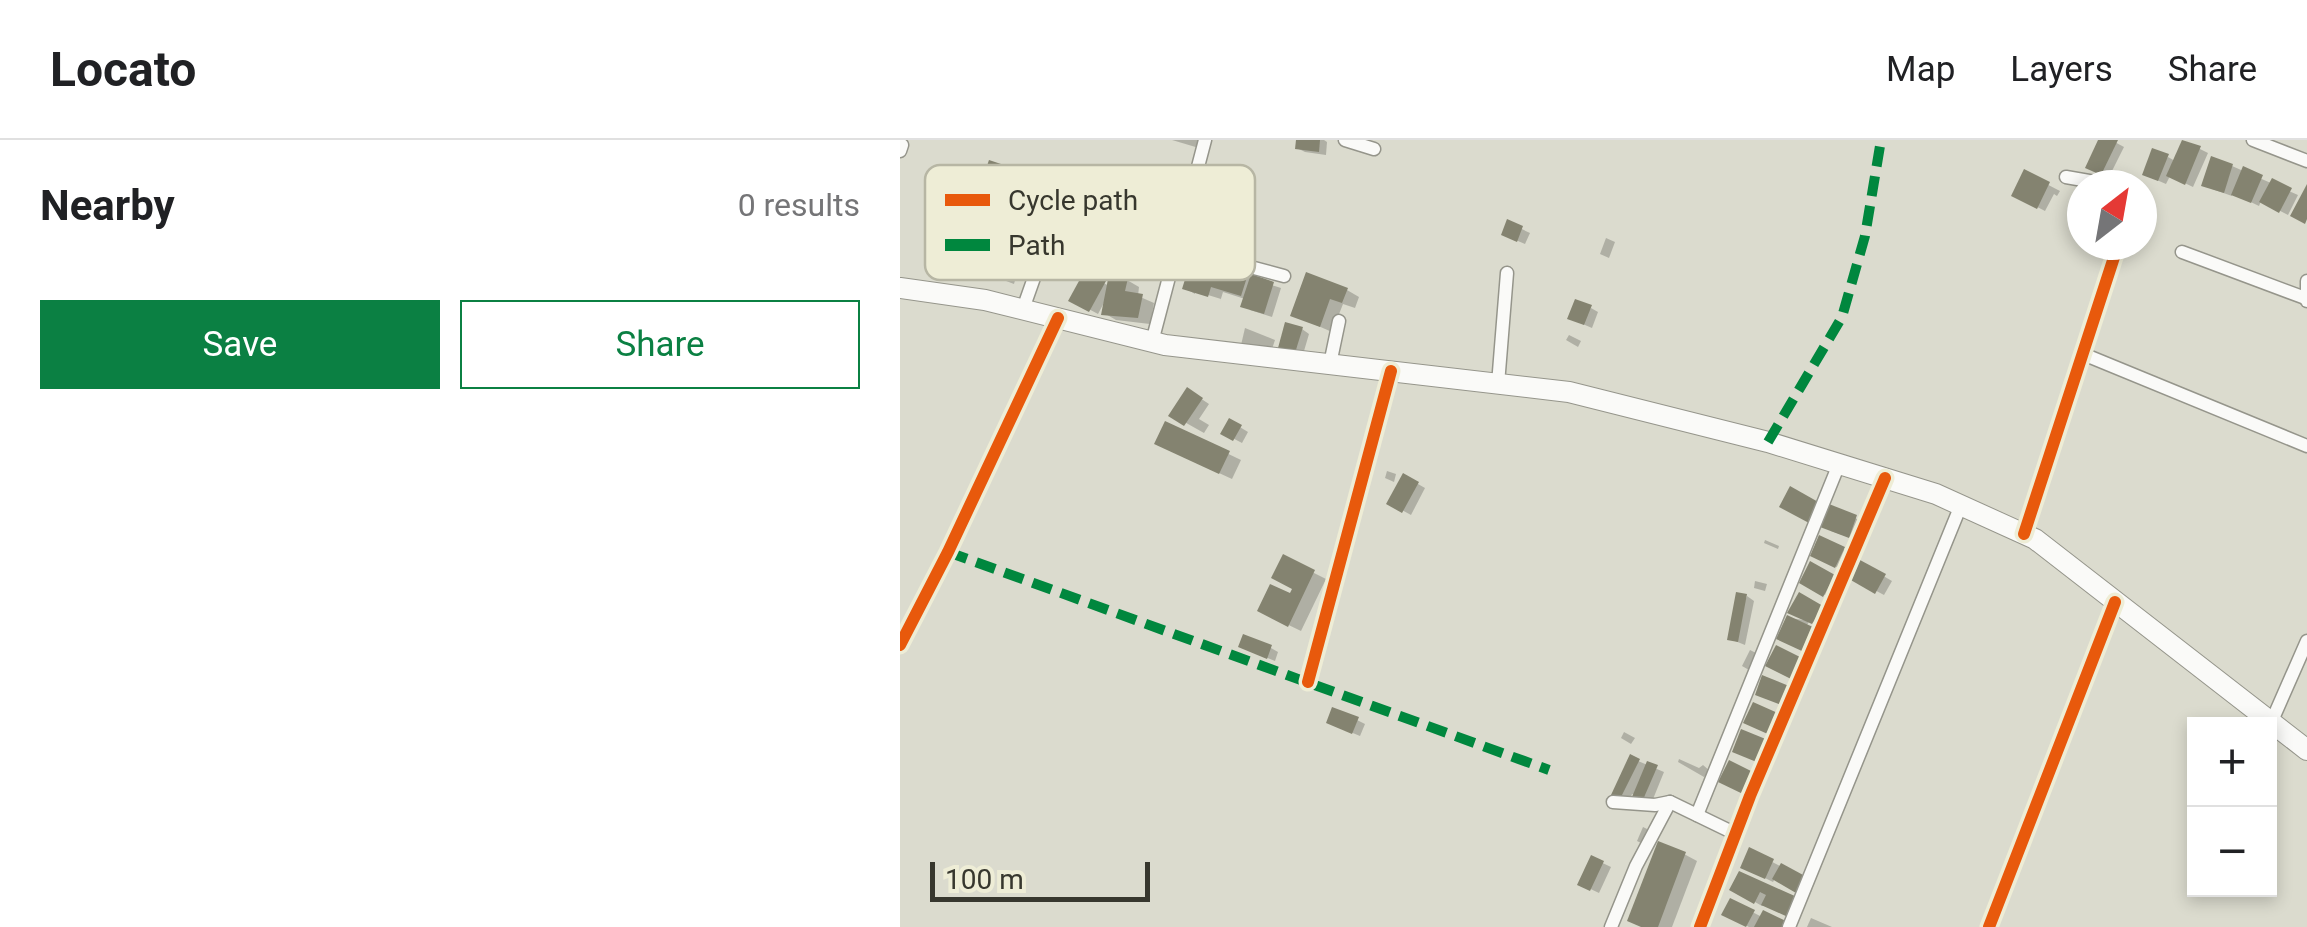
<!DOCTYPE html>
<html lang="en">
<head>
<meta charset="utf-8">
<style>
	:root { --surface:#fff; --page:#f2f2f2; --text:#202124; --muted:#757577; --line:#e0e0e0; --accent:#0b8043 }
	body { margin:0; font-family:Roboto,sans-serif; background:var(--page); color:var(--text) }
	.controls { position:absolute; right:30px; bottom:30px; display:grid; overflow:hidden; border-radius:0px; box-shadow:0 5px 15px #0003 }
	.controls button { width:90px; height:90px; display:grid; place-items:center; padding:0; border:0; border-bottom:2px solid var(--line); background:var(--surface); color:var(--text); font:50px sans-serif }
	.compass { position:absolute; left:1167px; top:30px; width:90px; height:90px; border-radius:50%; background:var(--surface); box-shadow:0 5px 15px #0003; rotate:31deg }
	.scale { position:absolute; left:30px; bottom:25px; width:220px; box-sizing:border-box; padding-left:10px; border:5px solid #37372e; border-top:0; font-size:28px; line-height:35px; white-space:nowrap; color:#37372e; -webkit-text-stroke:8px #eeedd6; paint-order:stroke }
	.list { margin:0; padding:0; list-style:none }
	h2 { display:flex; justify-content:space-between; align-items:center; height:130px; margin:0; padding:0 40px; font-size:42px }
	h2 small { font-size:32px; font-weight:400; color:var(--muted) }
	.actions { display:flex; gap:20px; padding:30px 40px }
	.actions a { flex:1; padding:22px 0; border:2px solid var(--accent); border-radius:0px; text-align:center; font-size:35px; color:var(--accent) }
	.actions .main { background:var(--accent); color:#fff }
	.map { position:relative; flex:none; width:1407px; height:787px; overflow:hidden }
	header { display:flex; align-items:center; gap:60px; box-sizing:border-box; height:140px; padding:0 50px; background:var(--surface); border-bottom:2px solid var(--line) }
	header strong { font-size:48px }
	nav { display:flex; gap:55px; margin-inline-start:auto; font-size:35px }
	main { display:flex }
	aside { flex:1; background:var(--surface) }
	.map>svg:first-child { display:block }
	.shadow { fill:#0003 }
	.building { fill:#848370 }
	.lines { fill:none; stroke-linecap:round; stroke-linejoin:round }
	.street-casing { stroke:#95958b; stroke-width:15 }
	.primary-casing { stroke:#95958b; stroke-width:22 }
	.street { stroke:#fafaf8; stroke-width:12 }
	.primary { stroke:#fafaf8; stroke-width:20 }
	.quiet { stroke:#00873e; stroke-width:10; stroke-dasharray:20 10; stroke-linecap:butt }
	.cycleway-casing { stroke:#eeedd6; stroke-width:19 }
	.cycleway { stroke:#e8590c; stroke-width:12 }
	.key { fill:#eeedd6; stroke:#b7b6a4; stroke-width:2.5 }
	.key-label { font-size:28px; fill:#37372e }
</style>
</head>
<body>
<header>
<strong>Locato</strong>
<nav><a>Map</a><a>Layers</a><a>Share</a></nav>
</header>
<main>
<aside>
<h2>Nearby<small>0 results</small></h2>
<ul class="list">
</ul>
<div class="actions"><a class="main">Save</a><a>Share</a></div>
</aside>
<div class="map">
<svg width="1407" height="787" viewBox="0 0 1407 787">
	<rect width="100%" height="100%" fill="#dbdbce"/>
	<g class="shadow">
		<path d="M272 0H312L309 11Z"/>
		<path d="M398 0H424L427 2 426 15 405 12 397 8Z"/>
		<path d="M1201 0H1211L1224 7 1209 37 1188 27Z"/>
		<path d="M1284 1 1308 13 1293 47 1270 36 1266 44 1252 38 1268 17 1275 21Z"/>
		<path d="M1332 26 1398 55 1388 75 1361 61 1359 66 1332 53V56L1312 49Z"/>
		<path d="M1125 33 1160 51 1157 56 1154 54 1145 71 1114 55Z"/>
		<path d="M609 83 630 93 625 104 611 98Z"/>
		<path d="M706 98 715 102 709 118 700 114Z"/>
		<path d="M108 115 120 122 114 144 64 125Z"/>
		<path d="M186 133 209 146 227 140 239 147 238 156 254 163 250 184 216 180 204 173 206 159 198 174 172 160Z"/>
		<path d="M347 137 381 148 372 177 350 170 345 159 323 152 320 162 321 159 295 151V154L285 148Z"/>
		<path d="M447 150 459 157 455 168 443 164 432 192 393 175Z"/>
		<path d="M691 168 698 172 692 188 678 182Z"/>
		<path d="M345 188 375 200 369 218 341 205Z"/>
		<path d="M402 189 409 194 404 211 420 218 388 211Z"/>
		<path d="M669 195 681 201 678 207 666 200Z"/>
		<path d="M288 250 309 264 299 279 309 285 304 293 272 275Z"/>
		<path d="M330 281 348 292 342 303 323 293Z"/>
		<path d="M266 284 341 320 332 339 269 310Z"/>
		<path d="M487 331 496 334 494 342 485 338Z"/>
		<path d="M504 336 525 348 511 375 489 363Z"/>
		<path d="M930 367 964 382 957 400 931 391Z"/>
		<path d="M865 400 879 406 878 409 864 403Z"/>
		<path d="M943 409 951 413 943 430 920 419Z"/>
		<path d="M384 418 426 439 401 491 372 477 395 448Z"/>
		<path d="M961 423 992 441 984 455 952 438Z"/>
		<path d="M912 425 941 442 932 459 902 442Z"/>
		<path d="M855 441 867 444 865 451 854 448Z"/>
		<path d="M900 455 929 472 921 486 910 480 906 487 912 514 886 502 889 478 904 480Z"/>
		<path d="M847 456 854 461 845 505 830 499Z"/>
		<path d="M371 508 378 512 375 521 348 510Z"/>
		<path d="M850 510 858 514 849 530 842 526Z"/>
		<path d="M457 580 465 584 460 596 436 586Z"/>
		<path d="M724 592 735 598 731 604 721 598Z"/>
		<path d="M731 618 764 632 751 664 732 654 729 661 714 654Z"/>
		<path d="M779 619 799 628 803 625 810 631 804 637 778 622Z"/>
		<path d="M743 687 753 692 747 706 737 701Z"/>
		<path d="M851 711 882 727 873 742 843 727Z"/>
		<path d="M784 714 797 721 772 787H741Z"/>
		<path d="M692 718 711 727 699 753 680 744Z"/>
		<path d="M840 734 896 759 862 766 832 749Z"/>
		<path d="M831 761 862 777 890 787H849L824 774Z"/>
		<path d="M911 778 932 787H907Z"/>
	</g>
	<g class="building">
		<path d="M396 0H420L419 12 395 9Z"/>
		<path d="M1198 0H1218L1201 35 1185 28Z"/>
		<path d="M1282 0 1301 6 1285 45 1266 36Z"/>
		<path d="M1252 8 1269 14 1258 41 1242 35Z"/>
		<path d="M1311 16 1333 24 1324 53 1301 46Z"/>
		<path d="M89 20 101 24 94 44 82 40Z"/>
		<path d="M1343 26 1363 35 1351 63 1331 55Z"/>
		<path d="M1124 29 1150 42 1137 69 1111 56Z"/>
		<path d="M1372 38 1392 48 1379 73 1359 62Z"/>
		<path d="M1407 44V79L1405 84 1390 76Z"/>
		<path d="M607 79 623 86 617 102 601 95Z"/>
		<path d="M292 117 348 134 341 156 311 147 308 157 282 149Z"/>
		<path d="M185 130 206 141 189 172 168 161Z"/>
		<path d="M406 132 448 148 442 163 430 159 420 187 390 176Z"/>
		<path d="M209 134 228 138 225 151 243 154 238 178 201 175Z"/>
		<path d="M351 134 374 142 364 174 340 167Z"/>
		<path d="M675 159 692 165 684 185 667 179Z"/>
		<path d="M385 182 403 187 395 213 378 208Z"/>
		<path d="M287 247 303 258 284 286 268 276Z"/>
		<path d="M329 278 342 285 333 301 320 294Z"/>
		<path d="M265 281 330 311 319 334 254 304Z"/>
		<path d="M503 333 519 342 502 373 486 364Z"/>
		<path d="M890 346 920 363 909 383 879 367Z"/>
		<path d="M929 364 957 375 949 398 920 387Z"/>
		<path d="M919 395 945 407 935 428 910 416Z"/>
		<path d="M383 414 415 430 388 487 357 471 370 444 390 453 392 449 371 438Z"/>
		<path d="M960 420 986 434 975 454 949 439Z"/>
		<path d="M910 421 935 435 923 457 899 443Z"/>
		<path d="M836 452 847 454 838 502 827 500Z"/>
		<path d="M899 452 923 466 912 484 887 473Z"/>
		<path d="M887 475 915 488 904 512 876 499Z"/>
		<path d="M343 494 372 505 367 519 338 507Z"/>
		<path d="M876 505 902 518 891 539 865 526Z"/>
		<path d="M862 535 889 546 881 565 855 555Z"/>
		<path d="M853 562 880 574 870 595 843 583Z"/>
		<path d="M432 567 459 577 452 594 426 583Z"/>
		<path d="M841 589 868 600 859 623 832 612Z"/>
		<path d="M730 614 740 619 720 659 711 655Z"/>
		<path d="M829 620 857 634 845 655 818 642Z"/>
		<path d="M747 621 758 625 742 662 732 657Z"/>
		<path d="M758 701 786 712 758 787H741L727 781Z"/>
		<path d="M849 707 874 719 865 739 840 728Z"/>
		<path d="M691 715 704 721 690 751 677 745Z"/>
		<path d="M881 723 905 736 896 753 872 739Z"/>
		<path d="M839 731 897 757 888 777 861 765 866 755 860 752 854 764 829 750Z"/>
		<path d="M830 758 855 770 846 787 821 775Z"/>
		<path d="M863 770 888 782 885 787H854Z"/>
	</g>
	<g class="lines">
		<g class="street-casing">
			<g id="street">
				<path d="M445 0 474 9"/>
				<path d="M1353 0 1407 21"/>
				<path d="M0 11 2 5"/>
				<path d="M1166 37 1212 45"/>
				<path d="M204 88 384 136"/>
				<path d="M1282 112 1405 158"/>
				<path d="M1407 141V161"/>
				<path d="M123 169 159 67"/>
				<path d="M252 202 305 0"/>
				<path d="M1183 214 1407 306"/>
				<path d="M430 224 439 181"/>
				<path d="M598 244 607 133"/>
				<path d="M1124 394 1218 105"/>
				<path d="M0 505 48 412 158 178"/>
				<path d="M408 542 491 231"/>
				<path d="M1371 583 1407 501"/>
				<path d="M713 662 755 665 770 662 836 694"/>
				<path d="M797 675 939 324"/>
				<path d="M711 787 736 726 770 662"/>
				<path d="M800 787 850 656 985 338"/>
				<path d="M889 787 1061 365"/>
				<path d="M1089 787 1215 462"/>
			</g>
		</g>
		<g class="primary-casing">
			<path id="primary" d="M0 148 85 160 265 205 669 252 868 302 1036 354 1135 399 1407 610"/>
		</g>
		<use href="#street" class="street"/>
		<use href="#primary" class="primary"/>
		<g class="quiet">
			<path d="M868 302 942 177 965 96 981 0"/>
			<path d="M48 412 649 630"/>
		</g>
		<g class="cycleway-casing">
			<g id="cycleway">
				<path d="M1124 394 1218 105"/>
				<path d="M0 505 48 412 158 178"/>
				<path d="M408 542 491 231"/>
				<path d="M800 787 850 656 985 338"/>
				<path d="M1089 787 1215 462"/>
			</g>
		</g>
		<use href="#cycleway" class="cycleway"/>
	</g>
	<rect x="25" y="25" width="330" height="115" rx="15" class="key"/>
	<rect x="45" y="54" width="45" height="12" fill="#e8590c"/>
	<rect x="45" y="99" width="45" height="12" fill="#00873e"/>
	<g class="key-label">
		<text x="108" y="70">Cycle path</text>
		<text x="108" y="115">Path</text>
	</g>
</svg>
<div class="controls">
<button>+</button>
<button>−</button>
</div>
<svg class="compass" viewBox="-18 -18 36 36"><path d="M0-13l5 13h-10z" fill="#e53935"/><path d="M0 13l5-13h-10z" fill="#757577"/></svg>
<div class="scale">100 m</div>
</div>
</main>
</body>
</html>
